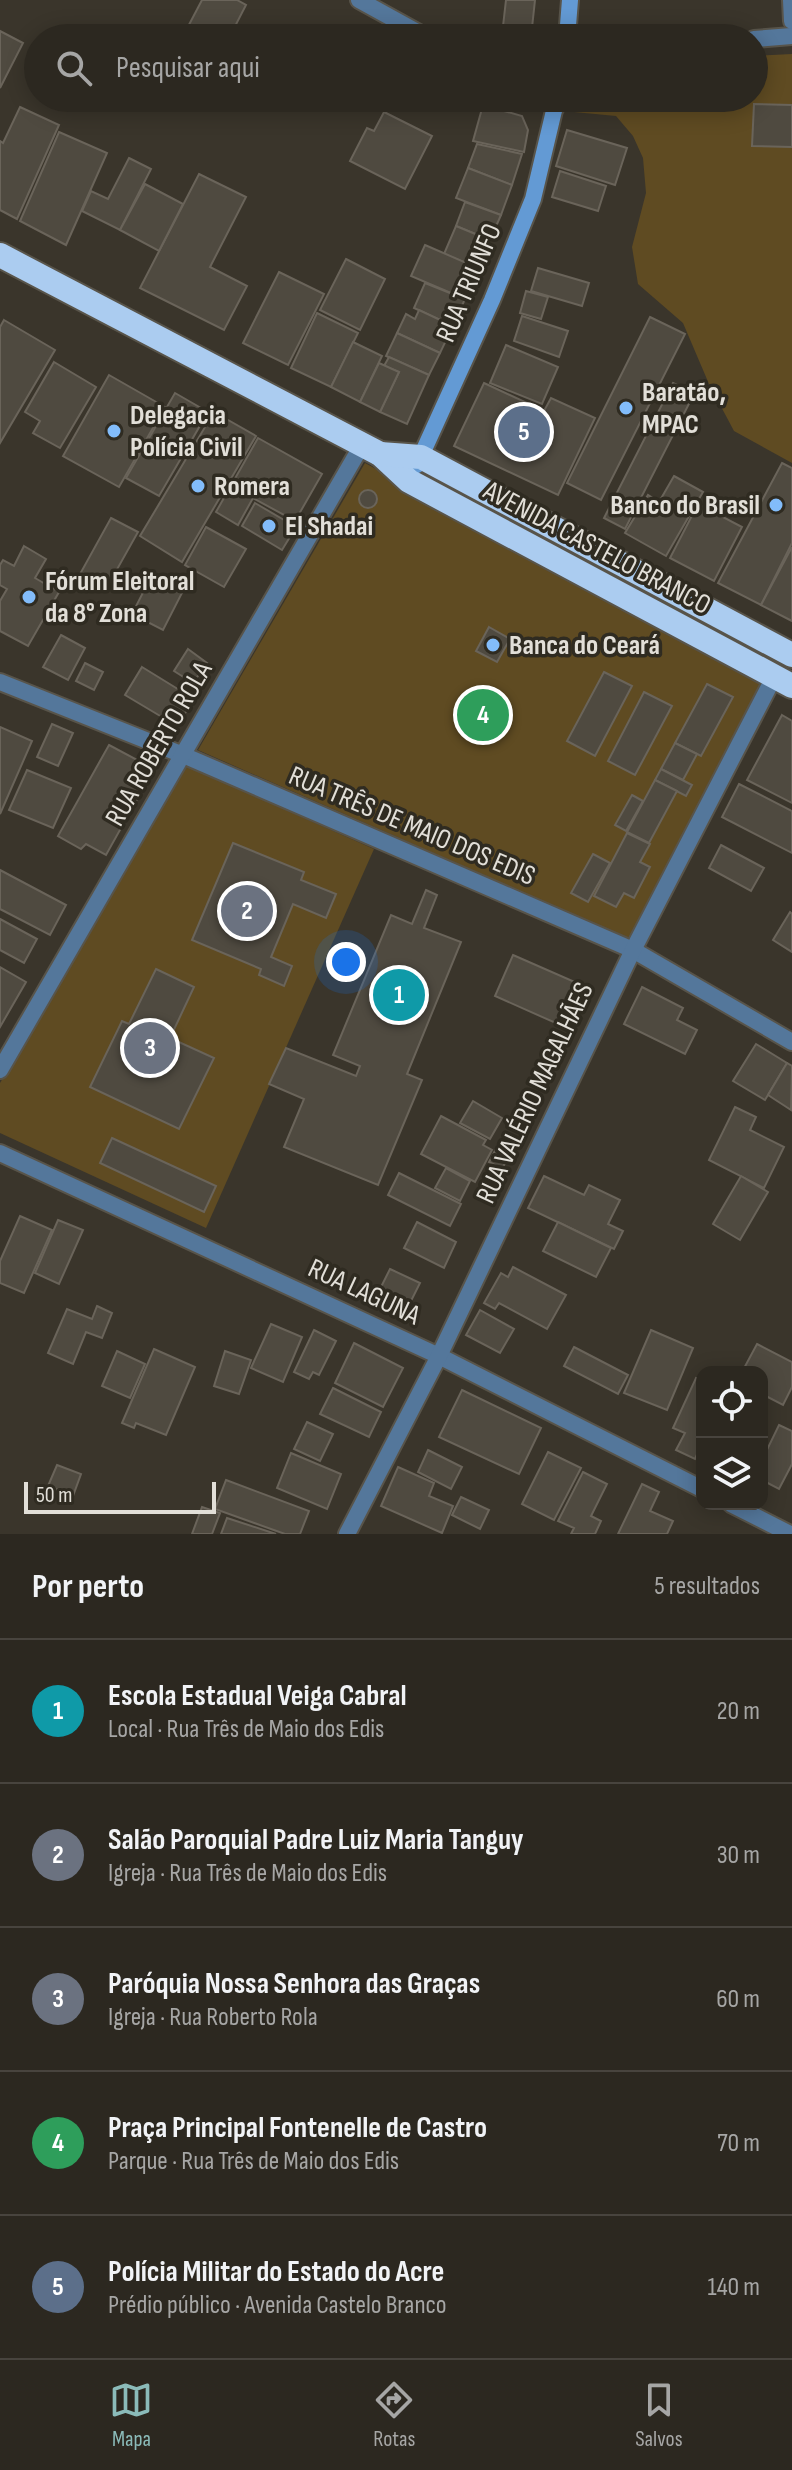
<!DOCTYPE html>
<html lang="pt">
<head>
<meta charset="utf-8">
<style>
	:root { --surface:#2c2820; --page:#38342d; --text:#f1f3f6; --muted:#a6a6a5; --line:#48443e; --accent:#8bbbb9 }
	body { margin:0; font-family:"Sofia Sans Condensed",sans-serif; background:var(--page); color:var(--text) }
	.controls { position:absolute; right:24px; bottom:24px; display:grid; overflow:hidden; border-radius:16px; box-shadow:0 4px 20px #0003 }
	.controls button { width:72px; height:72px; display:grid; place-items:center; padding:0; border:0; border-bottom:2px solid var(--line); background:var(--surface); color:var(--text); font:40px sans-serif }
	.scale { position:absolute; left:24px; bottom:20px; width:192px; box-sizing:border-box; padding-left:8px; border:4px solid #e2dfd8; border-top:0; font-size:22px; line-height:28px; white-space:nowrap; color:#e2dfd8; -webkit-text-stroke:6px #2f2b21; paint-order:stroke }
	.you { position:absolute; left:346px; top:962px; width:28px; height:28px; margin:-20px; border:6px solid #fff; border-radius:50%; background:#1a73e8; box-shadow:0 0 0 12px #1a73e833 }
	.badge { display:grid; place-items:center; width:52px; height:52px; border-radius:50%; background:var(--accent); color:#fff; font-size:26px; font-weight:700 }
	.pin { position:absolute; translate:-50% -50%; border:4px solid #fff; box-shadow:0 2px 8px #0006 }
	.list { margin:0; padding:0; list-style:none }
	h2 { display:flex; justify-content:space-between; align-items:center; height:104px; margin:0; padding:0 32px; font-size:34px }
	h2 small { font-size:26px; font-weight:400; color:var(--muted) }
	.list li { display:grid; grid-template-columns:52px 1fr auto; gap:24px; align-items:center; box-sizing:border-box; height:144px; padding:0 32px; border-top:2px solid var(--line) }
	.list b { display:block; font-size:30px; white-space:nowrap }
	.list p { margin:0; font-size:26px; white-space:nowrap; color:var(--muted) }
	.list em { font-size:26px; font-style:normal; color:var(--muted) }
	.icon { flex:none; width:44px; height:44px; fill:none; stroke:currentColor; stroke-width:2; stroke-linecap:round; stroke-linejoin:round }
	.map { position:relative; flex:none; width:792px; height:1534px; overflow:hidden }
	.search { position:absolute; background:var(--surface); box-shadow:0 4px 20px #0003; left:24px; right:24px; top:24px; height:88px; display:flex; align-items:center; gap:20px; box-sizing:border-box; padding:0 28px; border-radius:44px; color:var(--muted); font-size:30px }
	.sheet { height:824px; background:var(--surface) }
	nav { display:flex; justify-content:space-around; align-items:center; box-sizing:border-box; height:112px; border-top:2px solid var(--line); background:var(--surface); font-size:22px; color:var(--muted) }
	nav a { display:grid; justify-items:center; gap:4px }
	nav .on { color:var(--accent) }
	.map>svg:first-child { display:block }
	.green { fill:#5f4b22 }
	.building { fill:#4f4a40; stroke:#6a645a; stroke-width:2 }
	.lines { fill:none; stroke-linecap:round; stroke-linejoin:round }
	.street-casing { stroke:#58544a; stroke-width:20 }
	.secondary-casing { stroke:#58544a; stroke-width:20 }
	.highway-casing { stroke:#58544a; stroke-width:28 }
	.street { stroke:#54779b; stroke-width:16 }
	.secondary { stroke:#639ad4; stroke-width:16 }
	.highway { stroke:#abccf0; stroke-width:24 }
	.poi-dot { fill:#82bcfa; stroke:#2f2b21; stroke-width:3 }
	.labels { text-anchor:middle; dominant-baseline:central; stroke-width:7; stroke-linejoin:round; paint-order:stroke }
	.street-label { font-size:28px; fill:#e2dfd8; stroke:#2f2b21 }
	.poi-label { font-size:28px; font-weight:bold; fill:#e2dfd8; stroke:#2f2b21; text-anchor:start }
</style>
</head>
<body>
<div class="map">
<svg width="792" height="1534" viewBox="0 0 792 1534">
	<rect width="100%" height="100%" fill="#3a352b"/>
	<g class="green">
		<path d="M792 54V463L734 431 709 384 683 323 638 284 632 247 646 193 643 158 633 136 616 116 574 112 576 98H754V56Z"/>
		<path d="M365 463 766 680 632 940 198 750Z"/>
		<path d="M187 766 374 849 206 1228 0 1133V1083Z"/>
	</g>
	<g class="building">
		<path d="M202 0H237L246 5 229 38H182Z"/>
		<path d="M506 0H535L531 37 502 35Z"/>
		<path d="M0 31 23 43 0 88Z"/>
		<path d="M754 104 792 105V147L752 146Z"/>
		<path d="M483 105 522 116 528 130 524 152 473 141Z"/>
		<path d="M20 107 59 125 17 219 0 210V141L3 143Z"/>
		<path d="M384 112 432 136 405 189 350 161 367 128 374 131Z"/>
		<path d="M567 130 627 148 615 185 556 166Z"/>
		<path d="M59 132 107 153 66 245 20 221Z"/>
		<path d="M477 144 522 154 512 185 468 168Z"/>
		<path d="M129 158 151 169 120 230 82 211 91 191 108 199Z"/>
		<path d="M468 168 512 185 501 215 456 198Z"/>
		<path d="M560 171 606 186 598 211 552 197Z"/>
		<path d="M199 174 246 197 210 267 247 286 224 330 140 288Z"/>
		<path d="M145 184 183 204 159 251 120 230Z"/>
		<path d="M465 202 501 215 490 240 456 226Z"/>
		<path d="M456 226 490 240 478 268 444 254Z"/>
		<path d="M425 245 478 268 465 299 411 276Z"/>
		<path d="M346 259 385 279 360 330 320 310Z"/>
		<path d="M538 268 589 283 582 306 531 291Z"/>
		<path d="M279 272 324 294 288 365 243 343Z"/>
		<path d="M425 283 465 299 453 326 414 308Z"/>
		<path d="M526 291 548 297 541 319 520 313Z"/>
		<path d="M419 310 453 326 440 353 397 333 406 314 415 319Z"/>
		<path d="M317 313 358 333 331 387 291 368Z"/>
		<path d="M522 316 568 331 559 357 514 341Z"/>
		<path d="M650 317 685 334 601 500 567 483Z"/>
		<path d="M4 320 55 350 0 443V327Z"/>
		<path d="M397 333 440 353 429 375 386 356Z"/>
		<path d="M353 342 382 356 360 402 331 387Z"/>
		<path d="M506 345 558 367 542 404 490 383Z"/>
		<path d="M389 357 429 375 407 424 380 412 399 372 384 366Z"/>
		<path d="M54 362 96 387 60 448 33 433 40 421 25 412Z"/>
		<path d="M379 363 399 372 380 412 360 402Z"/>
		<path d="M109 375 165 407 119 487 63 456Z"/>
		<path d="M484 383 544 411 551 398 595 418 558 495 454 446Z"/>
		<path d="M673 383 694 394 625 529 604 518Z"/>
		<path d="M175 393 208 412 159 496 126 478Z"/>
		<path d="M214 412 256 436 182 562 140 536Z"/>
		<path d="M258 438 322 474 295 521 253 498 238 525 216 512Z"/>
		<path d="M782 463 792 468V543L761 605 718 583Z"/>
		<path d="M674 476 703 492 666 556 625 533 648 495 659 502Z"/>
		<circle cx="368" cy="499" r="9"/>
		<path d="M255 503 296 527 282 550 242 526Z"/>
		<path d="M698 504 742 527 714 581 670 558Z"/>
		<path d="M111 518 138 532 106 589 80 574Z"/>
		<path d="M206 527 246 549 224 587 185 565Z"/>
		<path d="M24 546 46 559 35 578 59 592 28 646 0 631V601L7 589 0 585V565L3 560 14 566Z"/>
		<path d="M792 547V621L761 605Z"/>
		<path d="M153 573 184 589 163 630 132 614Z"/>
		<path d="M489 627 510 639 497 662 476 651Z"/>
		<path d="M61 635 85 648 68 680 43 667Z"/>
		<path d="M188 649 207 663 193 683 174 671Z"/>
		<path d="M85 663 103 672 94 690 76 681Z"/>
		<path d="M142 667 194 699 177 726 125 695Z"/>
		<path d="M604 672 632 686 595 756 567 741Z"/>
		<path d="M707 684 733 697 701 756 675 743Z"/>
		<path d="M644 692 672 706 635 775 608 761Z"/>
		<path d="M782 715 792 721V803L747 780Z"/>
		<path d="M52 724 73 733 58 766 37 757Z"/>
		<path d="M0 727 32 741 0 814Z"/>
		<path d="M675 743 697 754 683 780 661 769Z"/>
		<path d="M109 745 154 769 106 855 86 844 81 849 58 836Z"/>
		<path d="M661 769 692 785 686 796 655 780Z"/>
		<path d="M27 770 71 788 53 828 9 810Z"/>
		<path d="M655 780 677 791 649 843 627 832Z"/>
		<path d="M739 784 792 811V853L722 817Z"/>
		<path d="M632 795 643 801 626 831 615 825Z"/>
		<path d="M627 833 650 844 640 862 650 867 634 898 624 893 616 907 594 896Z"/>
		<path d="M233 843 304 872 301 880 336 894 326 918 293 904 271 957 292 966 284 986 259 975 261 969 192 940Z"/>
		<path d="M721 845 764 868 751 891 709 868Z"/>
		<path d="M593 854 610 863 588 902 571 893Z"/>
		<path d="M0 870 66 905 50 935 0 909Z"/>
		<path d="M426 890 437 895 424 928 461 942 407 1074 422 1080 378 1185 284 1147 304 1099 269 1084 286 1048 356 1076 360 1066 333 1055 391 915 412 924Z"/>
		<path d="M790 912 792 914V952L773 940Z"/>
		<path d="M0 919 37 939 24 963 0 950Z"/>
		<path d="M513 955 577 983 558 1024 495 996Z"/>
		<path d="M0 967 26 982 0 1027Z"/>
		<path d="M156 969 194 987 170 1038 214 1058 179 1129 90 1087 122 1021 129 1024Z"/>
		<path d="M642 987 683 1008 677 1020 697 1030 685 1054 624 1024Z"/>
		<path d="M756 1044 787 1063 765 1100 733 1081Z"/>
		<path d="M787 1063 792 1066 791 1110 768 1095Z"/>
		<path d="M473 1101 502 1118 490 1139 460 1123Z"/>
		<path d="M735 1107 756 1117 750 1130 784 1147 764 1188 709 1160Z"/>
		<path d="M441 1116 486 1140 483 1145 492 1150 475 1182 421 1154Z"/>
		<path d="M112 1138 216 1186 204 1212 100 1163Z"/>
		<path d="M498 1145 511 1152 502 1169 489 1162Z"/>
		<path d="M446 1168 470 1181 460 1201 435 1188Z"/>
		<path d="M399 1173 461 1204 450 1226 388 1195Z"/>
		<path d="M544 1176 584 1195 589 1185 620 1200 608 1224 623 1231 614 1249 528 1208Z"/>
		<path d="M741 1176 768 1192 740 1240 713 1224Z"/>
		<path d="M20 1216 52 1230 24 1293 0 1283V1261Z"/>
		<path d="M58 1220 83 1230 59 1284 35 1273Z"/>
		<path d="M417 1222 456 1242 444 1268 404 1248Z"/>
		<path d="M558 1222 611 1248 596 1277 543 1251Z"/>
		<path d="M513 1267 566 1295 547 1329 499 1303 495 1309 484 1303 501 1273 508 1277Z"/>
		<path d="M390 1269 420 1283 407 1309 377 1295Z"/>
		<path d="M97 1306 112 1313 102 1338 86 1332 73 1364 48 1353 67 1309 92 1319Z"/>
		<path d="M480 1310 514 1329 500 1353 466 1335Z"/>
		<path d="M271 1324 302 1337 283 1382 251 1368Z"/>
		<path d="M314 1330 336 1341 319 1375 313 1372 309 1379 294 1372Z"/>
		<path d="M651 1330 693 1348 667 1410 624 1393Z"/>
		<path d="M354 1343 403 1368 383 1407 335 1383Z"/>
		<path d="M757 1344 792 1362V1387L783 1405 762 1394V1372H742Z"/>
		<path d="M574 1347 628 1375 618 1394 564 1366Z"/>
		<path d="M154 1349 195 1367 166 1435 136 1423 134 1428 122 1423Z"/>
		<path d="M117 1351 145 1364 130 1398 102 1386Z"/>
		<path d="M225 1351 251 1360 239 1394 214 1386Z"/>
		<path d="M696 1378 702 1381V1443L695 1459 676 1450 685 1433 673 1428Z"/>
		<path d="M333 1388 381 1412 369 1437 320 1414Z"/>
		<path d="M462 1390 541 1428 519 1474 439 1437Z"/>
		<path d="M307 1422 333 1434 320 1461 294 1449Z"/>
		<path d="M779 1425 792 1431V1464L779 1489 762 1480V1460Z"/>
		<path d="M428 1450 462 1467 451 1489 418 1472Z"/>
		<path d="M548 1452 581 1468 554 1520 522 1504Z"/>
		<path d="M291 1453 341 1474 327 1509 277 1488Z"/>
		<path d="M57 1465 81 1474 73 1496 48 1486Z"/>
		<path d="M398 1467 434 1483 429 1496 453 1506 442 1533 381 1506Z"/>
		<path d="M583 1472 607 1484 591 1516 601 1521 595 1534H571L574 1528 558 1521Z"/>
		<path d="M226 1480 309 1511 300 1534H285L215 1509Z"/>
		<path d="M642 1484 659 1492 650 1511 673 1521 667 1534H618Z"/>
		<path d="M461 1497 489 1510 480 1529 452 1515Z"/>
		<path d="M202 1507 220 1513 212 1534H192Z"/>
		<path d="M227 1518 276 1534H221Z"/>
	</g>
	<g class="lines">
		<g class="street-casing">
			<g id="street">
				<path d="M359 0 428 38"/>
				<path d="M791 0 792 21"/>
				<path d="M754 39 792 36"/>
				<path d="M539 98 556 107"/>
				<path d="M0 682 183 755 633 950 792 1042"/>
				<path d="M0 1070 362 445"/>
				<path d="M0 1153 439 1356 702 1489"/>
				<path d="M731 1504 790 1534"/>
				<path d="M347 1534 439 1356 633 950 774 677"/>
			</g>
		</g>
		<g class="secondary-casing">
			<g id="secondary">
				<path d="M567 38 570 0"/>
				<path d="M417 465 492 300 533 199 557 98"/>
			</g>
		</g>
		<g class="highway-casing">
			<g id="highway">
				<path d="M0 255 380 454 409 481 792 686"/>
				<path d="M380 454 421 457 792 655"/>
			</g>
		</g>
		<use href="#street" class="street"/>
		<use href="#secondary" class="secondary"/>
		<use href="#highway" class="highway"/>
	</g>
	<g class="poi-dot">
		<circle cx="626" cy="408" r="8"/>
		<circle cx="114" cy="431" r="8"/>
		<circle cx="198" cy="486" r="8"/>
		<circle cx="776" cy="505" r="8"/>
		<circle cx="269" cy="526" r="8"/>
		<circle cx="29" cy="597" r="8"/>
		<circle cx="493" cy="645" r="8"/>
	</g>
	<g class="labels">
		<g class="street-label">
			<text transform="translate(469 283) rotate(-67)">RUA TRIUNFO</text>
			<text transform="translate(597 548) rotate(28)">AVENIDA CASTELO BRANCO</text>
			<text transform="translate(159 744) rotate(-60)">RUA ROBERTO ROLA</text>
			<text transform="translate(412 826) rotate(23)">RUA TRÊS DE MAIO DOS EDIS</text>
			<text transform="translate(535 1093) rotate(-65)">RUA VALÉRIO MAGALHÃES</text>
			<text transform="translate(364 1292) rotate(25)">RUA LAGUNA</text>
		</g>
		<g class="poi-label">
			<text x="642" y="392">Baratão,<tspan x="642" dy="32">MPAC</tspan></text>
			<text x="130" y="415">Delegacia<tspan x="130" dy="32">Polícia Civil</tspan></text>
			<text x="214" y="486">Romera</text>
			<text x="760" y="505" text-anchor="end">Banco do Brasil</text>
			<text x="285" y="526">El Shadai</text>
			<text x="45" y="581">Fórum Eleitoral<tspan x="45" dy="32">da 8° Zona</tspan></text>
			<text x="509" y="645">Banca do Ceará</text>
		</g>
	</g>
</svg>
<div class="controls">
<button><svg class="icon" aria-label="locate" viewBox="0 0 24 24"><circle cx="12" cy="12" r="6"/><path d="M12 2v4M12 18v4M2 12h4M18 12h4"/></svg></button>
<button><svg class="icon" aria-label="layers" viewBox="0 0 24 24"><path d="M12 4l9 5-9 5-9-5zM3 14l9 5 9-5"/></svg></button>
</div>
<div class="scale">50 m</div>
<div class="you"></div>
<div class="pin badge" style="left:399px;top:995px;background:#0f9aa8">1</div>
<div class="pin badge" style="left:247px;top:911px;background:#6b7280">2</div>
<div class="pin badge" style="left:150px;top:1048px;background:#6b7280">3</div>
<div class="pin badge" style="left:483px;top:715px;background:#2e9e5b">4</div>
<div class="pin badge" style="left:524px;top:432px;background:#5c6f8a">5</div>
<div class="search"><svg class="icon" aria-label="search" viewBox="0 0 24 24"><circle cx="10" cy="10" r="6"/><path d="M15 15l6 6"/></svg>Pesquisar aqui</div>
</div>
<section class="sheet">
<h2>Por perto<small>5 resultados</small></h2>
<ul class="list">
<li><span class="badge" style="background:#0f9aa8">1</span><div><b>Escola Estadual Veiga Cabral</b><p>Local · Rua Três de Maio dos Edis</p></div><em>20 m</em></li>
<li><span class="badge" style="background:#6b7280">2</span><div><b>Salão Paroquial Padre Luiz Maria Tanguy</b><p>Igreja · Rua Três de Maio dos Edis</p></div><em>30 m</em></li>
<li><span class="badge" style="background:#6b7280">3</span><div><b>Paróquia Nossa Senhora das Graças</b><p>Igreja · Rua Roberto Rola</p></div><em>60 m</em></li>
<li><span class="badge" style="background:#2e9e5b">4</span><div><b>Praça Principal Fontenelle de Castro</b><p>Parque · Rua Três de Maio dos Edis</p></div><em>70 m</em></li>
<li><span class="badge" style="background:#5c6f8a">5</span><div><b>Polícia Militar do Estado do Acre</b><p>Prédio público · Avenida Castelo Branco</p></div><em>140 m</em></li>
</ul>
</section>
<nav>
<a class="on"><svg class="icon" aria-label="map" viewBox="0 0 24 24"><path d="M3 6l6-2 6 2 6-2v14l-6 2-6-2-6 2zM9 4v14M15 6v14"/></svg>Mapa</a>
<a><svg class="icon" aria-label="directions" viewBox="0 0 24 24"><path d="M12 3l9 9-9 9-9-9zM9 14v-3h6M13 9l2 2-2 2"/></svg>Rotas</a>
<a><svg class="icon" aria-label="saved" viewBox="0 0 24 24"><path d="M7 4h10v16l-5-4-5 4z"/></svg>Salvos</a>
</nav>
</body>
</html>
